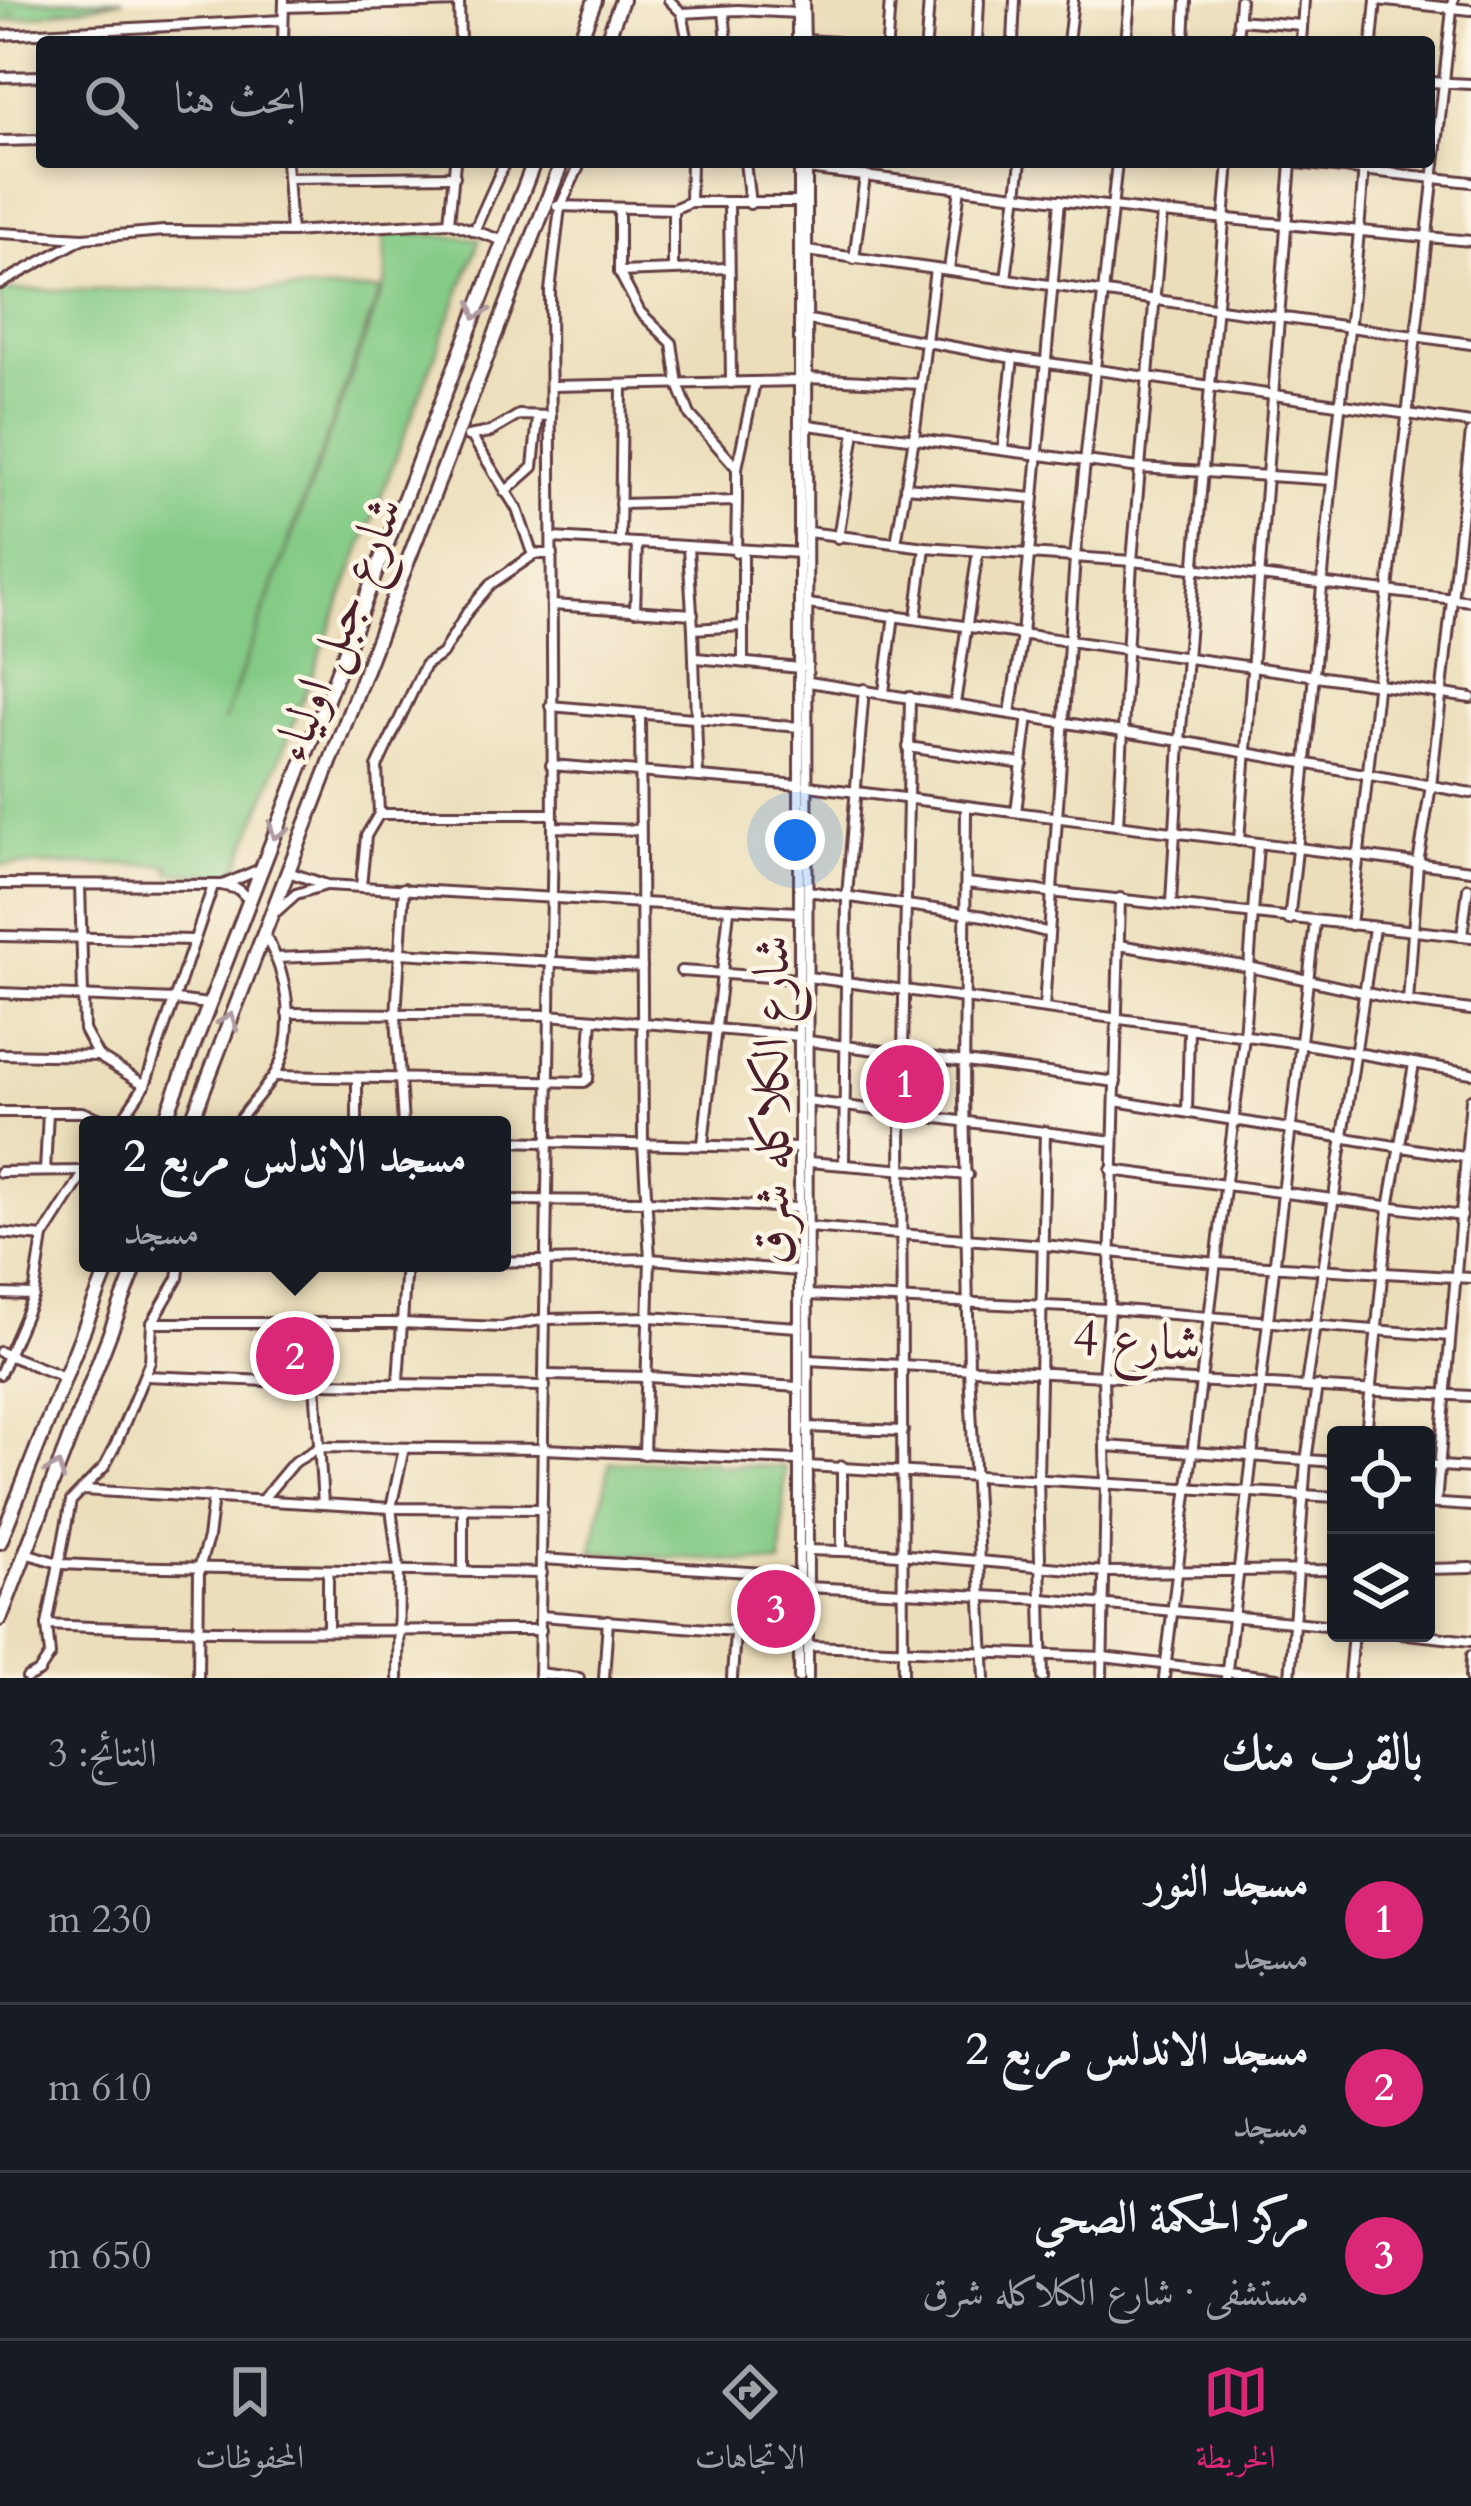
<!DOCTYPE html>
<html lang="ar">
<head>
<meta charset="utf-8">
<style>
	:root { --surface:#171b24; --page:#242831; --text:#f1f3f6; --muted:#9ea1a6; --line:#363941; --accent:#db2777 }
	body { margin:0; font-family:Cardo,Amiri,serif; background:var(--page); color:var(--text); direction:rtl }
	.controls { position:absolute; right:36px; bottom:36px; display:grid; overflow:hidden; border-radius:12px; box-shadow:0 6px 18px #0003 }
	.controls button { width:108px; height:108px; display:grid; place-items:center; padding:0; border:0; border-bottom:3px solid var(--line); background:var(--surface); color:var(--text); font:60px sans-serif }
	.you { position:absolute; left:795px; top:840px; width:42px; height:42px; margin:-30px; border:9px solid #fff; border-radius:50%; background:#1a73e8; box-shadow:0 0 0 18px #1a73e833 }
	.badge { display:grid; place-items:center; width:78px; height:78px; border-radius:50%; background:var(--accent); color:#fff; font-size:39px; font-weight:700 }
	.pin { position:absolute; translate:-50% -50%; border:6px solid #fff; box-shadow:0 3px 12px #0006 }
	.popup { position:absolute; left:79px; top:1116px; width:432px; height:156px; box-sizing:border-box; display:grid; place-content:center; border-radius:12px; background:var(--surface); filter:drop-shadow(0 3px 9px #0005); font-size:39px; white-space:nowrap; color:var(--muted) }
	.popup b { font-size:45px; color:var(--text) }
	.popup::after { content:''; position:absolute; left:50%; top:100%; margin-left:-24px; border:24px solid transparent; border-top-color:var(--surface) }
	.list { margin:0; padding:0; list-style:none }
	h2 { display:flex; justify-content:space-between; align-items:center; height:156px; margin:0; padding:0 48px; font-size:51px }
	h2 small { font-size:39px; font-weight:400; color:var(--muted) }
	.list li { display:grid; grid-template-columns:78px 1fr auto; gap:36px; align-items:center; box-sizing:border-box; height:168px; padding:0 48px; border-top:3px solid var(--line) }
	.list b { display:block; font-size:45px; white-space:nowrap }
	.list p { margin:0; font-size:39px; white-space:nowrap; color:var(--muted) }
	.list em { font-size:39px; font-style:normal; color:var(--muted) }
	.icon { flex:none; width:66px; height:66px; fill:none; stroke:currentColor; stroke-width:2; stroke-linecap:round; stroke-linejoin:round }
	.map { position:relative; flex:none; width:1471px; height:1678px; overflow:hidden; direction:ltr }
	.search { position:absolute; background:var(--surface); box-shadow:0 6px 18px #0003; left:36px; right:36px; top:36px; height:132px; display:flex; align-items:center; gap:30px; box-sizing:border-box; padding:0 42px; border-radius:12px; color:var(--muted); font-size:45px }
	.sheet { height:660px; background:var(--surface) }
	nav { display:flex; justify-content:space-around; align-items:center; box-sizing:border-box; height:168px; border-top:3px solid var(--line); background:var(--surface); font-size:33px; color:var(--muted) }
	nav a { display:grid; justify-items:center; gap:6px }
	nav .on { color:var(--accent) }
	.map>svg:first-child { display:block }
	.green { fill:#84cb86; stroke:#677558; stroke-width:3 }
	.cemetery { fill:url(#cemetery-stones); stroke:#677558; stroke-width:3 }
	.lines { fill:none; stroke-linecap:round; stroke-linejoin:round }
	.minor-casing { stroke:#623c41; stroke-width:14 }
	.highway-casing { stroke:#623c41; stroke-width:18 }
	.minor { stroke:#fff; stroke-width:8 }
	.highway { stroke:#fff; stroke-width:12 }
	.oneway { stroke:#ae9aa0 }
	.labels { text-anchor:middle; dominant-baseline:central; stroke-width:9; stroke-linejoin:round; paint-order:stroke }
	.street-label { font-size:51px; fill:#4a1f2b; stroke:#fcf5e5 }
</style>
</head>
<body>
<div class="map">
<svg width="1471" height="1678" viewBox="0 0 1471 1678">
	<defs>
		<pattern id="cemetery-stones" width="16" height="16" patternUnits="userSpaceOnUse" patternTransform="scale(3)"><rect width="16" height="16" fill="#84cb86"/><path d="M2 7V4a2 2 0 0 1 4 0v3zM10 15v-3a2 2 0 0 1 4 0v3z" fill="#74ae74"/></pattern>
	</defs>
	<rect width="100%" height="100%" fill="#fcf5e5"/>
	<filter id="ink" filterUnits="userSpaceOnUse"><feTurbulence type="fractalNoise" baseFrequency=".00833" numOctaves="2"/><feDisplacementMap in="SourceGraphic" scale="24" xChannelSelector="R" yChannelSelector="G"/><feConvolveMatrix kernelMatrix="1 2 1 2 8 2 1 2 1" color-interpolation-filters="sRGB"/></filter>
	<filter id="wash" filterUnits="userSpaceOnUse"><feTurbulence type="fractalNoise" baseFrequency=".004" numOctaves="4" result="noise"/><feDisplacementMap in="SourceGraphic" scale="48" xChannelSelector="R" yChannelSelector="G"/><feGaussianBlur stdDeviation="2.7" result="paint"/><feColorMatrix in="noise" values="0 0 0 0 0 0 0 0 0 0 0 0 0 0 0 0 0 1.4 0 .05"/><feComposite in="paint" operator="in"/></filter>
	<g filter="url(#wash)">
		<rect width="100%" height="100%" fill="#ecdebb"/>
		<g class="green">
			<path d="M384 230 480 239 238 868 227 875 169 872 170 865H0V290H380L223 723 386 281Z"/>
			<path d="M714 1461 715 1465 785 1467 781 1564 592 1552 610 1462Z"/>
		</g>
		<path class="cemetery" d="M0 0H124L0 22Z"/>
	</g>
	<g filter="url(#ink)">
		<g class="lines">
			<g class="minor-casing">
				<g id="minor">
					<path d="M669 0 682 13 688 42"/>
					<path d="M797 0V42"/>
					<path d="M804 0 805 42"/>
					<path d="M1377 0 1471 10"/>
					<path d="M459 2 460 42"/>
					<path d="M284 7 459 2"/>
					<path d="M724 11 727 42"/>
					<path d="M682 13 738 10 797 13"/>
					<path d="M1238 20 1302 25"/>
					<path d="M0 35 283 20"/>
					<path d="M805 40 837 42"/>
					<path d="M283 42 284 0"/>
					<path d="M887 42 890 0"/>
					<path d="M926 42 929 0"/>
					<path d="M977 42 979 0"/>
					<path d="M1013 42 1015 0"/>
					<path d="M1068 42 1073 0"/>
					<path d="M1126 42 1130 0"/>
					<path d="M1184 42 1186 0"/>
					<path d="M1237 42 1240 0"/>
					<path d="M1301 42 1304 0"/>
					<path d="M1372 42 1376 0"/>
					<path d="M0 77 42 76"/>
					<path d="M1429 82 1471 84"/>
					<path d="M0 141 42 140"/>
					<path d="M286 162 291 232"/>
					<path d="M745 162 750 204"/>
					<path d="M807 162 808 1678"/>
					<path d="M1289 162 1471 182"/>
					<path d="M807 169 1162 213 1471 241"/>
					<path d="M287 178 455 176"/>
					<path d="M690 202 691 162"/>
					<path d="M729 204 731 383"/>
					<path d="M557 206 673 209 690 202H799"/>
					<path d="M619 209V272L640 312 672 343 678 384 690 415 737 468"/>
					<path d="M673 209V270"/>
					<path d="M449 222 455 162"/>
					<path d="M474 231 505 162"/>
					<path d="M0 233 83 238 164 231 291 232 449 222 504 241"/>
					<path d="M807 251 1471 344"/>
					<path d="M854 259 865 176"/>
					<path d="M949 270 960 188"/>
					<path d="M619 272 728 268"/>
					<path d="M1006 279 1021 162"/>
					<path d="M0 284 82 239"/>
					<path d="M809 320 1013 358 1471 423"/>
					<path d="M808 378 919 384"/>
					<path d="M551 386 801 381"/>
					<path d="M808 425 1140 468 1332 480"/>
					<path d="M468 436 490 432 519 415 551 416"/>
					<path d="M472 437 517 509 531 550 535 554H553"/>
					<path d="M1003 448 1013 358"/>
					<path d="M905 487 1033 498"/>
					<path d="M505 492 533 467 538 418"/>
					<path d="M737 501V468L755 382"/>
					<path d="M620 504 737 501 736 552"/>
					<path d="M808 532 925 547 1132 561 1471 601"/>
					<path d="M553 538 800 553"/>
					<path d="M838 538 855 432"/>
					<path d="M620 543 622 386"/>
					<path d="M896 543 914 438 935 269"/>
					<path d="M688 548 693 629 743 626"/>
					<path d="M808 604 1471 698"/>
					<path d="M552 605 693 614"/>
					<path d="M635 611 637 543"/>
					<path d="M916 618 925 547"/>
					<path d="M693 629 698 775"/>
					<path d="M696 658 800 668"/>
					<path d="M743 661V553"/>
					<path d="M809 682 1180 741 1471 793"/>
					<path d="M884 692 894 615"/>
					<path d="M955 704 978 551"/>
					<path d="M550 706 800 727"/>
					<path d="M1010 713 1022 635 1060 200"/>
					<path d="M640 714 643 1144 650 1259 644 1454"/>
					<path d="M908 747 1023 764"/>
					<path d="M551 765 800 785"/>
					<path d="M809 786 1471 870"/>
					<path d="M966 806 964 1096 969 1369 985 1678"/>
					<path d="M1016 812 1028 716"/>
					<path d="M379 814H552"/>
					<path d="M1118 825 1132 561 1162 213"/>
					<path d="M553 827 640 830"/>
					<path d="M1239 841 1291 162"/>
					<path d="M288 872 327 885 799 912"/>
					<path d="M966 883 1471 937"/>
					<path d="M0 884 221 885 238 889 250 901"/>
					<path d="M80 885 84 1030 98 1056 145 1085"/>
					<path d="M223 885 258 870"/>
					<path d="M361 886 366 836 379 814 377 767 425 665 442 654 468 611 491 584 535 554"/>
					<path d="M808 891 984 916 1046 932"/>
					<path d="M1171 903 1180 741 1229 162"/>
					<path d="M277 911 296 894 326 885"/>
					<path d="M1289 920C1307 774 1317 628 1332 482 1343 375 1358 269 1364 162"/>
					<path d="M1351 925 1453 0"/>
					<path d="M0 936 194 940"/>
					<path d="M1462 936 1468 888"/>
					<path d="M1119 945 1249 967 1408 1002 1471 1010"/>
					<path d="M276 958 400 953 642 967"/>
					<path d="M681 971 799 979"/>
					<path d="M808 977 1299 1043 1471 1073"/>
					<path d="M0 993 176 1000 208 1004"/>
					<path d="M1408 1002 1418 863 1431 786 1471 432"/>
					<path d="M1044 1008 1075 557 1117 162"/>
					<path d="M287 1013 549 1015 799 1036"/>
					<path d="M808 1041 1116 1082"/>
					<path d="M903 1052 910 697"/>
					<path d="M0 1054 98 1056"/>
					<path d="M274 1076 584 1082 588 1079 592 1019"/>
					<path d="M807 1101 1113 1141"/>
					<path d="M1115 1101 1470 1158"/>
					<path d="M901 1111 903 1678"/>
					<path d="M0 1112H82L118 1125"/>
					<path d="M1187 1112 1189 1029"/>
					<path d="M118 1125 145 1085 213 886"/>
					<path d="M236 1125C248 1107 265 1090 276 1072 298 1031 287 974 265 935"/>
					<path d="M357 1125V1079"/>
					<path d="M403 1125 396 1016 404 888"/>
					<path d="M502 1141 799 1148"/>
					<path d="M703 1144 729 910"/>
					<path d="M808 1162 968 1175"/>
					<path d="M844 1164 847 896 864 689"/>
					<path d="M1111 1170 1462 1216"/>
					<path d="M45 1171 48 1112"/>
					<path d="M0 1172 85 1171"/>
					<path d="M502 1200 648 1201 799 1208"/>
					<path d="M808 1227 1044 1245 1216 1263 1471 1278"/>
					<path d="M0 1233 43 1237"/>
					<path d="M424 1263 650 1259 798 1271"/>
					<path d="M0 1294 34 1295"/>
					<path d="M807 1295 1109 1309 1450 1336"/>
					<path d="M152 1323H400L502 1327 546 1319 649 1317 798 1327"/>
					<path d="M0 1352 64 1377"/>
					<path d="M808 1360 1471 1396"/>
					<path d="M0 1374 34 1295 43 1237 88 1167"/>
					<path d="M545 1375 649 1377 798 1387"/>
					<path d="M145 1376 315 1383 545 1386"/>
					<path d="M398 1382 406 1263"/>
					<path d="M315 1383 323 1504"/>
					<path d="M1306 1385 1374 928"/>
					<path d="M807 1427 903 1431"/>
					<path d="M1366 1435 1389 1208 1414 1064"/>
					<path d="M1106 1446 1336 1462"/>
					<path d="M1426 1465 1471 1468"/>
					<path d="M807 1466 1336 1497"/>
					<path d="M82 1490 391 1508 543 1509"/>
					<path d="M262 1500 293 1463 320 1447 544 1449 797 1460"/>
					<path d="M1426 1503 1471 1506"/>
					<path d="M1436 1504 1471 1099"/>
					<path d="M806 1550 874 1552 1106 1572 1336 1570"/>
					<path d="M842 1550V1466"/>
					<path d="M25 1553 62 1564 104 1566 542 1573"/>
					<path d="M542 1559 798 1575"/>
					<path d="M1426 1569 1471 1568"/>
					<path d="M328 1570V1629"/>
					<path d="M463 1571V1508"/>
					<path d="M807 1587 1043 1599 1336 1626"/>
					<path d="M541 1616 799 1636"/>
					<path d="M47 1625C211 1633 376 1630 541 1630"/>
					<path d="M1398 1633 1471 1641"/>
					<path d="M808 1646 1103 1657 1278 1678"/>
					<path d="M539 1673 579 1678"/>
					<path d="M27 1678 39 1672 50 1655 47 1625 71 1501 104 1467 116 1444 150 1361 152 1323 178 1278 180 1263"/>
					<path d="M198 1678 199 1568 208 1538 213 1497"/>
					<path d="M398 1678 399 1569 391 1508 404 1448"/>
					<path d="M539 1678 553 827 550 291 560 207 581 162"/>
					<path d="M604 1678 608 1620"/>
					<path d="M732 1678 735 1632"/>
					<path d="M799 1678V162"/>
					<path d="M1043 1678 1038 1479 1045 1131"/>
					<path d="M1102 1678 1106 1483 1103 1376 1109 1309 1120 898"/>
					<path d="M1164 1678 1244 1037 1258 844"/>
					<path d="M1226 1678 1315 922"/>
					<path d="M1290 1678 1306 1461 1317 1386"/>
					<path d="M1349 1678 1353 1633"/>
					<path d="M1470 1678 1471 1656"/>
				</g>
			</g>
			<g class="highway-casing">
				<g id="highway">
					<path d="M579 42 595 0"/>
					<path d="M606 42 622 0"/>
					<path d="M163 1125 534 162"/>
					<path d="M190 1125 562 162"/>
					<path d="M0 1542 110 1263"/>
					<path d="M0 1619 137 1263"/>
				</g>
			</g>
			<use href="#minor" class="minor"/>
			<use href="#highway" class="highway"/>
		</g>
		<defs><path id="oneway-chevron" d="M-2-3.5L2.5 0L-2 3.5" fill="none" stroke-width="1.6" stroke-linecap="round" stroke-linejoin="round" transform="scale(3)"/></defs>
		<g class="oneway">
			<use href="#oneway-chevron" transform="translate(478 311) rotate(111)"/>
			<use href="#oneway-chevron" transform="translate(277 831) rotate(111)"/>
			<use href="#oneway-chevron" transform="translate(229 1021) rotate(-69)"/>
			<use href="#oneway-chevron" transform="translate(56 1470) rotate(-69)"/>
		</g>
	</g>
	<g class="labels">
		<g class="street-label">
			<text transform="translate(338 629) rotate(-69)">شارع جبل اولياء</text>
			<text transform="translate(772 1100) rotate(-90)">شارع الكلاكله شرق</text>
			<text transform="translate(1137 1341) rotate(3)">شارع 4</text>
		</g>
	</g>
</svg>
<div class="controls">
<button><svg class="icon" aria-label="locate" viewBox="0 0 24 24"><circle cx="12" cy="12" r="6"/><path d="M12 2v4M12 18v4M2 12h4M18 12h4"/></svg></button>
<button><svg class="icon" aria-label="layers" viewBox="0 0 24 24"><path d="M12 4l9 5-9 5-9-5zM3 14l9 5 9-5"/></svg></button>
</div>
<div class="you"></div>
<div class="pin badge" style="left:905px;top:1084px">1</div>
<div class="pin badge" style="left:295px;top:1356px">2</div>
<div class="popup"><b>مسجد الاندلس مربع 2</b>مسجد</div>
<div class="pin badge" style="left:776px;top:1609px">3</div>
<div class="search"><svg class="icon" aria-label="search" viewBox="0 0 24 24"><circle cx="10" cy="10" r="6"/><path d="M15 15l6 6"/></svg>ابحث هنا</div>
</div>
<section class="sheet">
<h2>بالقرب منك<small>النتائج: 3</small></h2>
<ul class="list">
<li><span class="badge">1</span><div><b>مسجد النور</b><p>مسجد</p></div><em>230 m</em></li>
<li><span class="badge">2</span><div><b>مسجد الاندلس مربع 2</b><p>مسجد</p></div><em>610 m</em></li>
<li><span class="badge">3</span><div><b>مركز الحكمة الصحي</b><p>مستشفى · شارع الكلاكله شرق</p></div><em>650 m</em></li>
</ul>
</section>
<nav>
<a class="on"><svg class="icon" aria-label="map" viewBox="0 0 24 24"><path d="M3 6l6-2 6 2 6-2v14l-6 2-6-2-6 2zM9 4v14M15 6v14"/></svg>الخريطة</a>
<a><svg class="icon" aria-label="directions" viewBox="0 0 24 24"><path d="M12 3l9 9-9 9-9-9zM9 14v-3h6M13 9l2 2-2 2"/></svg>الاتجاهات</a>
<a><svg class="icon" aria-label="saved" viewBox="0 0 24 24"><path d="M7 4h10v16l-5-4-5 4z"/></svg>المحفوظات</a>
</nav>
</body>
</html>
